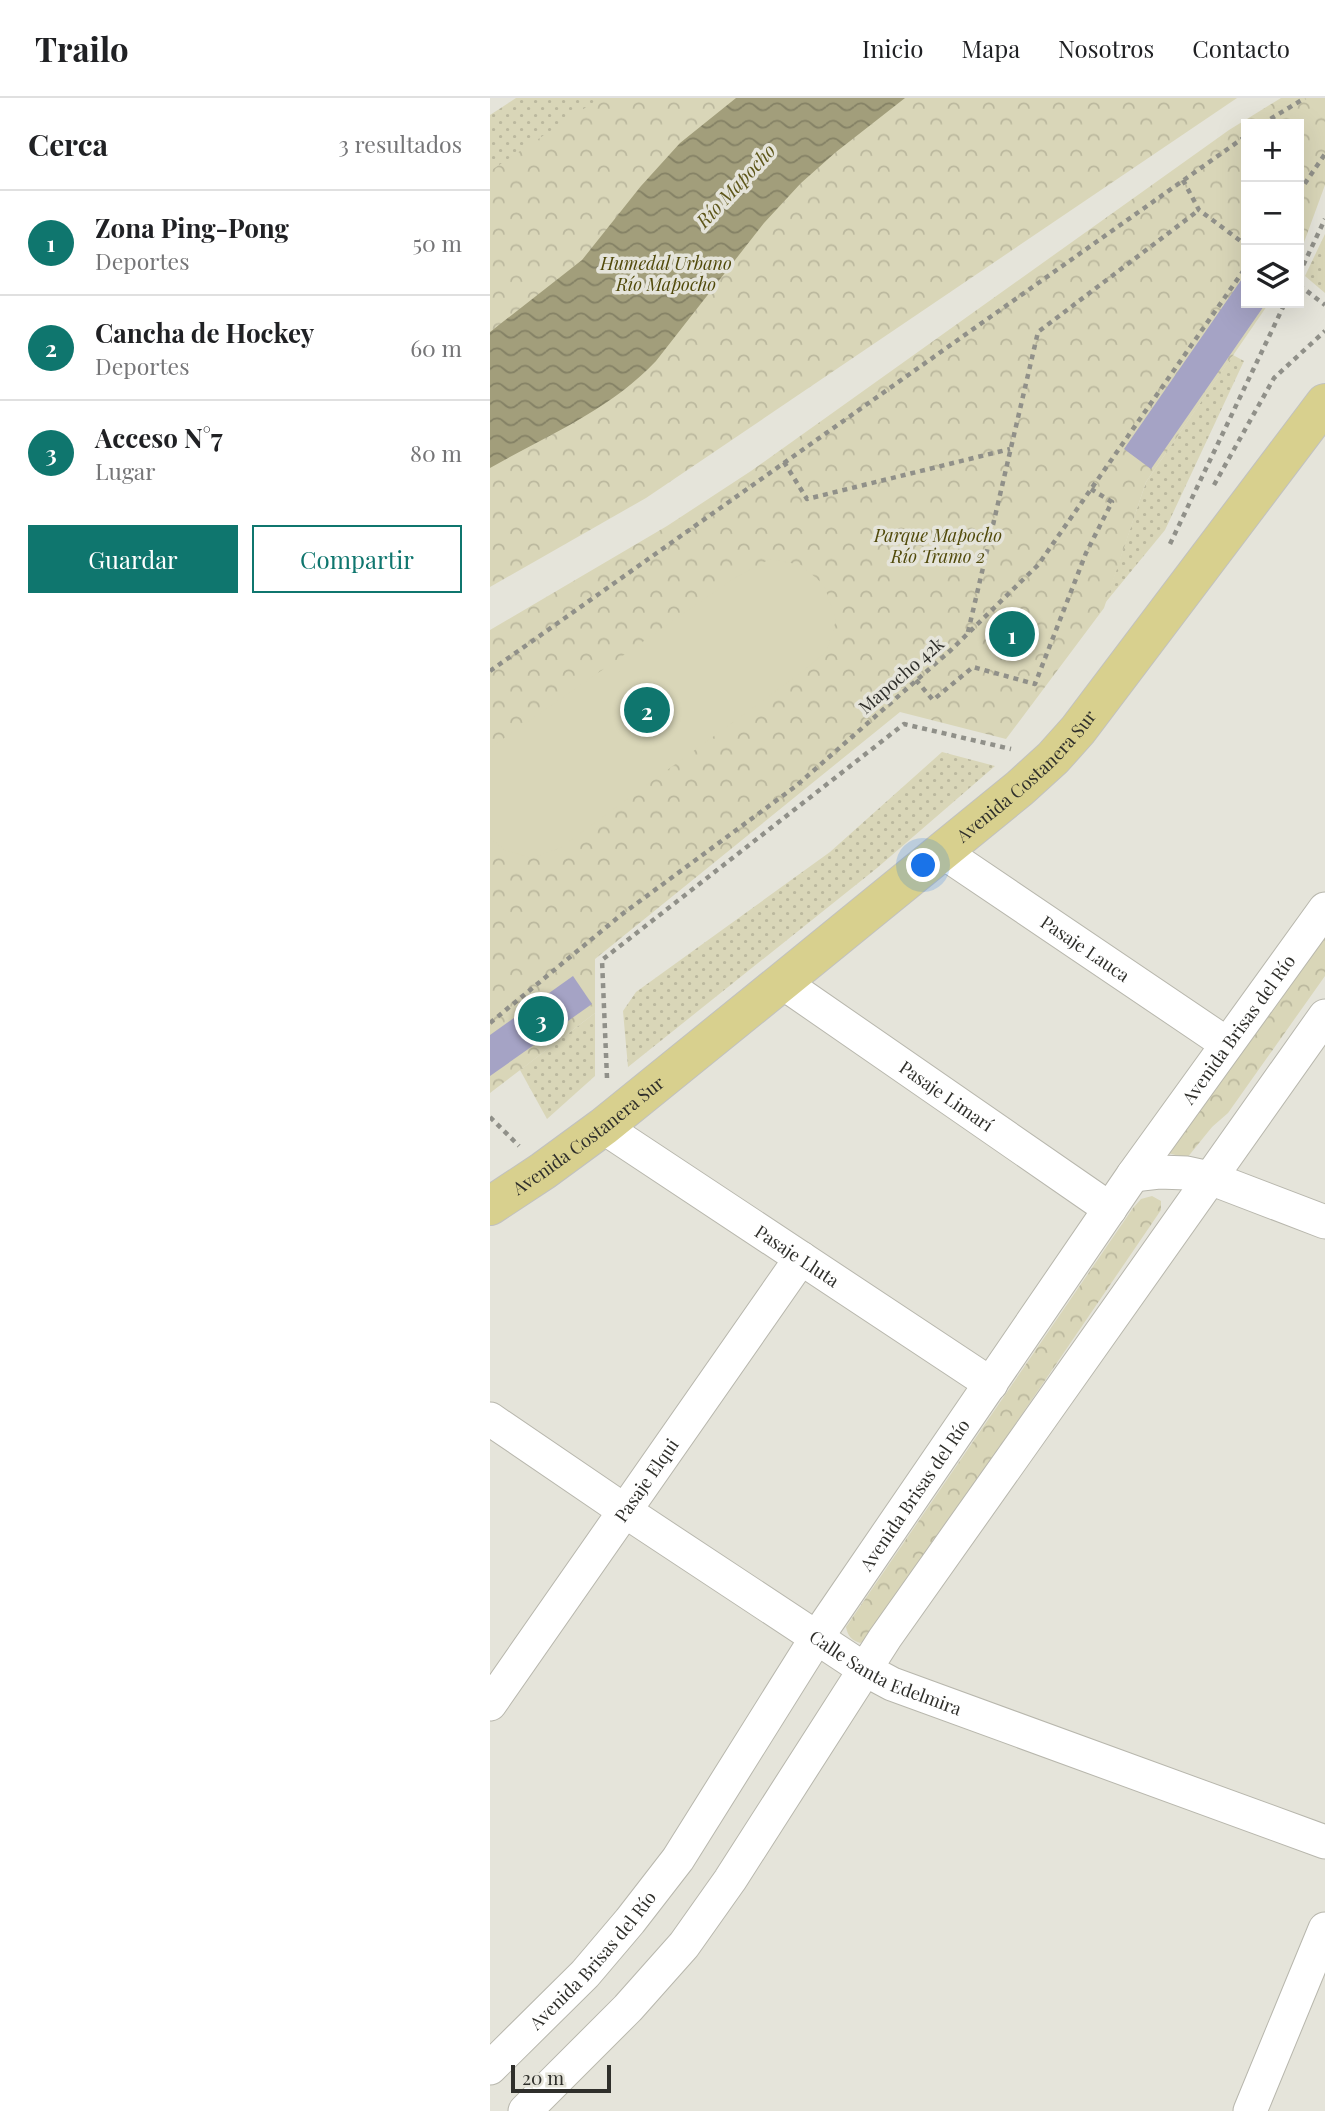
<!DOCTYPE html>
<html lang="es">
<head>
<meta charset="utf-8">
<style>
	:root { --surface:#fff; --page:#f2f2f2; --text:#202124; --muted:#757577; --line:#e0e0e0; --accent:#0f766e }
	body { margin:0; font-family:"Playfair Display",serif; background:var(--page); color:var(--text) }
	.controls { position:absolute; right:21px; top:21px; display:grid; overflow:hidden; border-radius:0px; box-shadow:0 7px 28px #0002 }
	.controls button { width:63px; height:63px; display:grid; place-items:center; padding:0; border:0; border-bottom:2px solid var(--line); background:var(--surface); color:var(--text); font:35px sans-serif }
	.scale { position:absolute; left:21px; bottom:18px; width:100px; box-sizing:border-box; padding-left:7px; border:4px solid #2f2f2b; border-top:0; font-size:19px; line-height:24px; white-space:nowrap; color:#2f2f2b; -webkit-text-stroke:5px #e5e4da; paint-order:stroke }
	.you { position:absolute; left:434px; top:768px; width:24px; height:24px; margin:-18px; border:5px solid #fff; border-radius:50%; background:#1a73e8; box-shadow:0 0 0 10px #1a73e833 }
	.badge { display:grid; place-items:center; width:46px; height:46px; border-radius:50%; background:var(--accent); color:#fff; font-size:23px; font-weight:700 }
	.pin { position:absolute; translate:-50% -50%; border:4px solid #fff; box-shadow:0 2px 7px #0006 }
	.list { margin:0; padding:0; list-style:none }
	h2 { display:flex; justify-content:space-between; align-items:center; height:91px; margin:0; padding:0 28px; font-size:30px }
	h2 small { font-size:23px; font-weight:400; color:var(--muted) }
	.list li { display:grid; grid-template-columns:46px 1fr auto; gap:21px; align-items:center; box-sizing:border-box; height:105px; padding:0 28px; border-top:2px solid var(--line) }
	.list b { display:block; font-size:26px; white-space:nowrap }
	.list p { margin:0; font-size:23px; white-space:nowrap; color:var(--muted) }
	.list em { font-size:23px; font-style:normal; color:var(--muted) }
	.actions { display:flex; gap:14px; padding:21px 28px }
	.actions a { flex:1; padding:16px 0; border:2px solid var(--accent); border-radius:0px; text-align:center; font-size:24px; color:var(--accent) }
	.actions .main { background:var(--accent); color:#fff }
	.icon { flex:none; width:38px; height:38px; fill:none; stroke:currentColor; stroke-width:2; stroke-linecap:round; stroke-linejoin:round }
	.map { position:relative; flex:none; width:835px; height:2013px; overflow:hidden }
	header { display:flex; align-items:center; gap:42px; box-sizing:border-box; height:98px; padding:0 35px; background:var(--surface); border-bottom:2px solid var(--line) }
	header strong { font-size:33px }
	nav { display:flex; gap:38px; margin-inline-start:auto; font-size:24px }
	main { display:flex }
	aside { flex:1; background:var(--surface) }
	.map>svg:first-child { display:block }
	.grass { fill:url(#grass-dots) }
	.park { fill:url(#park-crowns) }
	.pitch { fill:#d9d6b8 }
	.water { fill:url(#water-waves) }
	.building { fill:#a5a3c5 }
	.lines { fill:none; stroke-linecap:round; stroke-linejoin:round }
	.minor-casing { stroke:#b8b7ad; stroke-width:35 }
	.major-casing { stroke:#c1c1bf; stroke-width:40 }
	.path { stroke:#909089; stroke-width:4.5; stroke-dasharray:5 5; stroke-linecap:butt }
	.minor { stroke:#fff; stroke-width:33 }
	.major { stroke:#d8d08e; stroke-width:38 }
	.labels { text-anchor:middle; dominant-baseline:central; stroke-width:7; stroke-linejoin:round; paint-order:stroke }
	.park-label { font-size:18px; font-style:italic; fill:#514a0b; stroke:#e5e4da }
	.street-label { font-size:18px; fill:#2f2f2b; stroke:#e5e4da }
	.water-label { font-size:19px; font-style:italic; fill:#5e571b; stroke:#e5e4da }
</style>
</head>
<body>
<header>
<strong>Trailo</strong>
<nav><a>Inicio</a><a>Mapa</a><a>Nosotros</a><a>Contacto</a></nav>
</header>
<main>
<aside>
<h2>Cerca<small>3 resultados</small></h2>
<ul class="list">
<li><span class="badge">1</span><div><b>Zona Ping-Pong</b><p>Deportes</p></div><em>50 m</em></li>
<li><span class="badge">2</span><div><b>Cancha de Hockey</b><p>Deportes</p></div><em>60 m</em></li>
<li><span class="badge">3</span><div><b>Acceso N°7</b><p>Lugar</p></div><em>80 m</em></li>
</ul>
<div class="actions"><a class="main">Guardar</a><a>Compartir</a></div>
</aside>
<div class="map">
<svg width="835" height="2013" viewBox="0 0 835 2013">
	<defs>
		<pattern id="grass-dots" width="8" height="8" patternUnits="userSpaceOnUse" patternTransform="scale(1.75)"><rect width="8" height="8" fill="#d9d6b8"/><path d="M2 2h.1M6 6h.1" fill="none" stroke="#bbb89e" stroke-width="1.8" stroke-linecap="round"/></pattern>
		<pattern id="park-crowns" width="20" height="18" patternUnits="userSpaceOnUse" patternTransform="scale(1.75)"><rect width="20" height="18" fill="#d9d6b8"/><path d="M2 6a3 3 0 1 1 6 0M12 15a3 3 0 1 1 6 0" fill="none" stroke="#bbb89e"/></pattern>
		<pattern id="water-waves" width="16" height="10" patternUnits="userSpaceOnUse" patternTransform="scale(1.75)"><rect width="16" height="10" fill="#a29e7b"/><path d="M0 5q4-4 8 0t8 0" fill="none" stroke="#848165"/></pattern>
	</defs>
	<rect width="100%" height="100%" fill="#e5e4da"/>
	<g class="grass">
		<path d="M26 0H136L0 91V17Z"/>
		<path d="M835 136V195L815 178Z"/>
		<path d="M743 257 754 263 675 432 615 505 656 384Z"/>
		<path d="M452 654 505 668 387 770 138 969 133 913 146 894 340 754Z"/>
		<path d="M105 915V978L57 1021 30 972Z"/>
	</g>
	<g class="park">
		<path d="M110 0H747L156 400 0 489V73Z"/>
		<path d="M791 0H835V87L809 158V26H756V205H779L656 384 614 510 516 641 410 614 105 861V915L0 995V532L177 428 261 373 739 32Z"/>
		<path d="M835 828V878L738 1015 722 1029 697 1060 674 1054Z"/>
		<path d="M662 1098 671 1103V1112L379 1541 370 1545C361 1542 358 1538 356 1529L643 1110 651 1101Z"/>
	</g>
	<path class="pitch" d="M280 461 311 467 334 487 346 522 337 553 312 574 70 750 42 760 15 752 0 740V650L243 481Z"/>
	<path class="water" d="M246 0H415L346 54 311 85 274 125 166 263C120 312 58 337 0 370V234L92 162 151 88 190 45Z"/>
	<g class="building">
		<path d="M756 175V205H776L661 371 634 351Z"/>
		<path d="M83 878 102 906 0 978V937Z"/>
	</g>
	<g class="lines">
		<g class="minor-casing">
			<g id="minor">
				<path id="s1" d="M453 754 737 946"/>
				<path id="s2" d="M292 884 620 1111"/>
				<path id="s3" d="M113 1029 501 1286"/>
				<path d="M643 1077 669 1074 697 1075 720 1080 835 1124"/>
				<path id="s4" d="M0 1321 135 1413 374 1571 402 1586 835 1744"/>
				<path id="s5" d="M0 1606 311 1160"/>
				<path id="s6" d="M0 1970 95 1876 140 1823 188 1761 327 1539 643 1077 835 811"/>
				<path d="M35 2013 138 1910 194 1847 240 1782 395 1540 835 918"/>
				<path d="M760 2013 835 1831"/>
			</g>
		</g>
		<g class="major-casing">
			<g id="major">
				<path id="s7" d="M0 1108 53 1073 113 1029 292 884 530 690 563 660 588 632 835 305"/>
			</g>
		</g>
		<g class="path">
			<path d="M772 26 815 0"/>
			<path d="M693 82 709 112 756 147"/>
			<path d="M809 94 835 56"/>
			<path d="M809 176 835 121"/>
			<path d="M809 187 835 207"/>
			<path d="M294 364 317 401 520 351"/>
			<path d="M724 387 784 280 835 233"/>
			<path d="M680 446 795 205"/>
			<path d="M478 534 548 234 709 112"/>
			<path d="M0 573 756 38"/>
			<path d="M426 582 443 602 483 569 545 586 596 455 622 404 601 391"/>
			<path d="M0 925 131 817 306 688 461 552 548 467 756 169"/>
			<path d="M117 980 112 862 414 626 521 651"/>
			<path d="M0 1019 29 1048"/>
		</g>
		<use href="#minor" class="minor"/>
		<use href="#major" class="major"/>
	</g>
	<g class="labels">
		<g class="park-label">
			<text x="176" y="165">Humedal Urbano<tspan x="176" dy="21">Río Mapocho</tspan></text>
			<text x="448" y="437">Parque Mapocho<tspan x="448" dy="21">Río Tramo 2</tspan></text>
		</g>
		<g class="street-label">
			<text transform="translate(411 577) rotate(-41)">Mapocho 42k</text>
			<text stroke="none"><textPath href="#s7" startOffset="688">Avenida Costanera Sur</textPath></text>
			<text stroke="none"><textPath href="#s1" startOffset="172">Pasaje Lauca</textPath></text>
			<text stroke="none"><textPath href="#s6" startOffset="1283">Avenida Brisas del Río</textPath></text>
			<text stroke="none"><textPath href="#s2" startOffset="200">Pasaje Limarí</textPath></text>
			<text stroke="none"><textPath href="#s7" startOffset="121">Avenida Costanera Sur</textPath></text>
			<text stroke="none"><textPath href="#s3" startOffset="233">Pasaje Lluta</textPath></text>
			<text stroke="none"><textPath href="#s5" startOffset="273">Pasaje Elqui</textPath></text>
			<text stroke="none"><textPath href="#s6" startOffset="716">Avenida Brisas del Río</textPath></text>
			<text stroke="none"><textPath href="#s4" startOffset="471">Calle Santa Edelmira</textPath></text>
			<text stroke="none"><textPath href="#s6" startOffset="149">Avenida Brisas del Río</textPath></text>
		</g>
		<g class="water-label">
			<text transform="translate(245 87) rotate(-47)">Río Mapocho</text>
		</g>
	</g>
</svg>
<div class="controls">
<button>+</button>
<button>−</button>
<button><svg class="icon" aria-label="layers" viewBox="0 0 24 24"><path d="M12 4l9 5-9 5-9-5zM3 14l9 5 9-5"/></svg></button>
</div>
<div class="scale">20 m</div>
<div class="you"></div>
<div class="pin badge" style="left:522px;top:536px">1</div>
<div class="pin badge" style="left:157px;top:612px">2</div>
<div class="pin badge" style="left:51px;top:921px">3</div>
</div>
</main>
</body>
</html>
